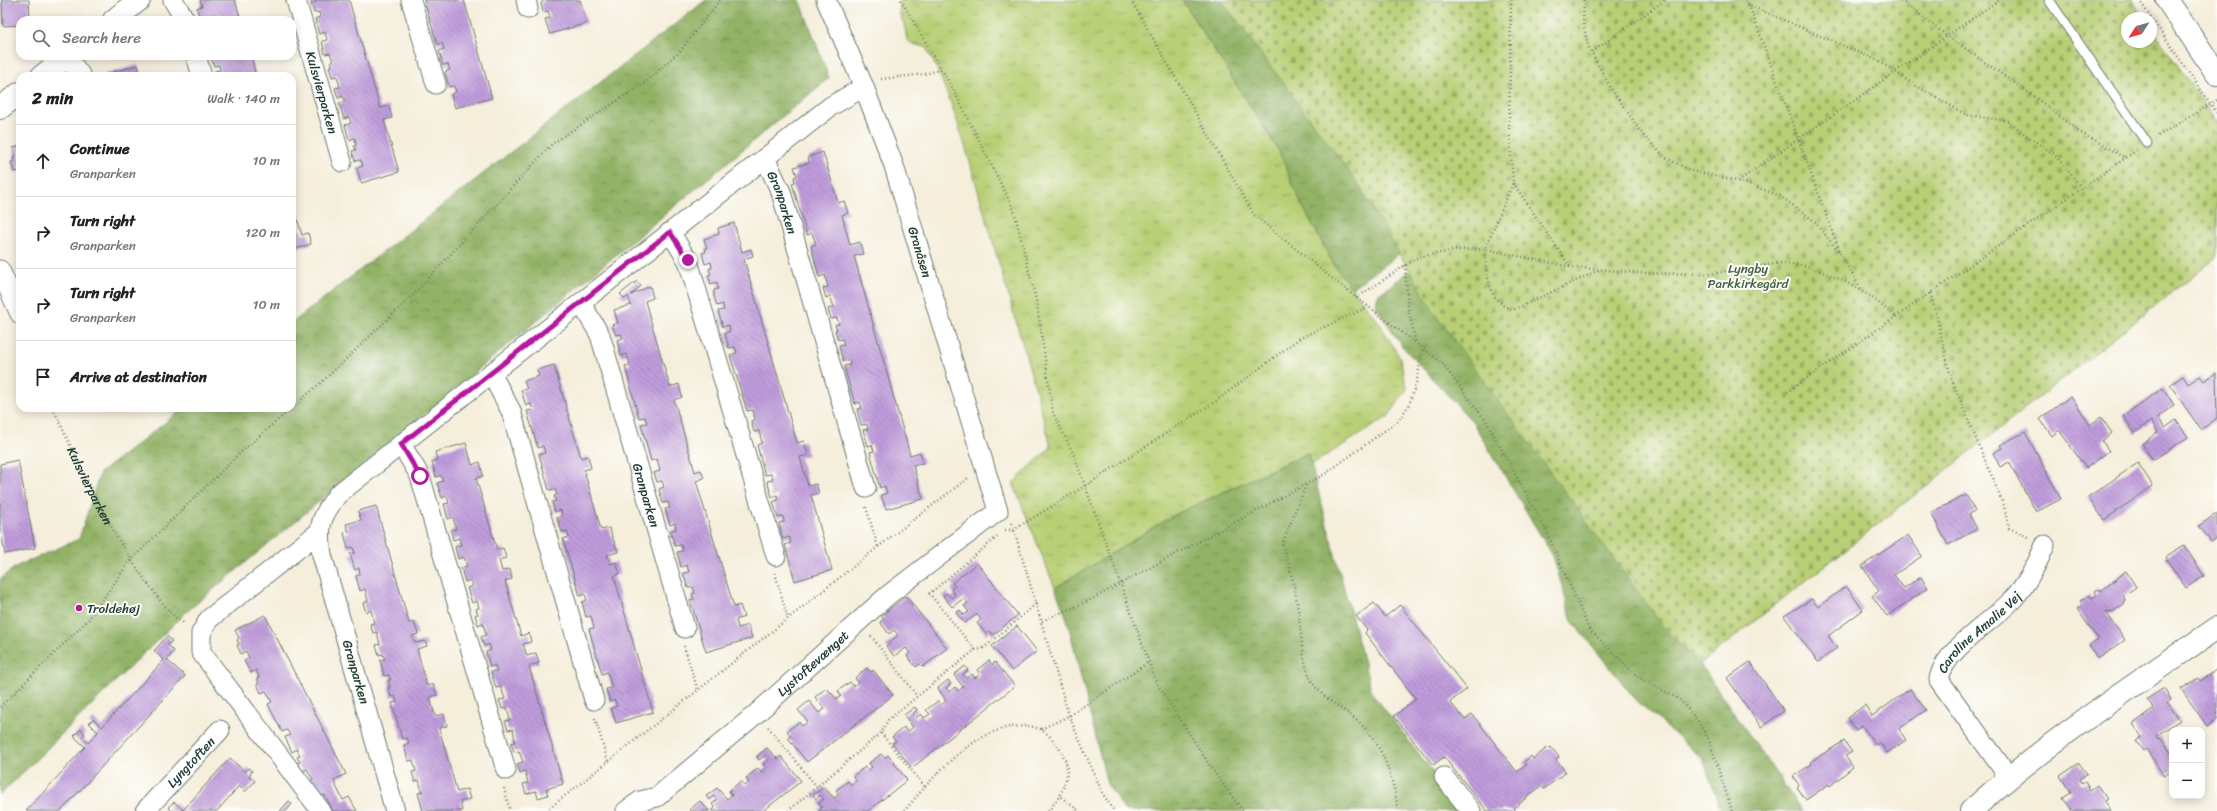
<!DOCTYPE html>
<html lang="en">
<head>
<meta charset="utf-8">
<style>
	:root { --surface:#fff; --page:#f6f6f6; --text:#222; --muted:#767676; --line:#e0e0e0 }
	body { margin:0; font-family:Sriracha,sans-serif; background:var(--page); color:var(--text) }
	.controls { position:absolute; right:12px; bottom:12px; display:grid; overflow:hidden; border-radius:8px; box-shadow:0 2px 10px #0003 }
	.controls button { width:36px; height:36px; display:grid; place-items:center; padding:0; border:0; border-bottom:1px solid var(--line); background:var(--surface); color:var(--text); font:20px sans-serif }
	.compass { position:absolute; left:2121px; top:12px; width:36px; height:36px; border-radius:50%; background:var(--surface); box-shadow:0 2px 10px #0003; rotate:234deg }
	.stop { position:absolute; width:12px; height:12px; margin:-9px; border:3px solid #b5179e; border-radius:50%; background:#fff }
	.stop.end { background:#b5179e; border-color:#fff; box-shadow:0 1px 4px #0008 }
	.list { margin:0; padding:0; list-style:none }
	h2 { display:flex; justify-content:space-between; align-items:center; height:52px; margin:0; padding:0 16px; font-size:17px }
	h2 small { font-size:13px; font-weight:400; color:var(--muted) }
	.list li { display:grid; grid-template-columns:26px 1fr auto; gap:12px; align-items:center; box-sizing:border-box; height:72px; padding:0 16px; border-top:1px solid var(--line) }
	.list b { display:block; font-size:15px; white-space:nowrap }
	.list p { margin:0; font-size:13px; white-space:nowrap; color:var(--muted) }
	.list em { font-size:13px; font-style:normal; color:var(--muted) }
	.icon { flex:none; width:22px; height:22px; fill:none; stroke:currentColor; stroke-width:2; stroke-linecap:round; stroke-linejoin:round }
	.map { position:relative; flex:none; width:2217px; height:811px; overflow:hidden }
	.search { position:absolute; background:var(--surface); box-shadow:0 2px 10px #0003; left:16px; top:16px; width:280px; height:44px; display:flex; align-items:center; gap:10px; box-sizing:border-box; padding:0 14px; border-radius:12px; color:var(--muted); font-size:15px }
	.panel { position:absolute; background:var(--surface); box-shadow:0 2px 10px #0003; left:16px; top:72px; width:280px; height:340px; border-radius:12px }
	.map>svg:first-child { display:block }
	.grass { fill:url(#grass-tufts); stroke:#6c8654 }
	.forest { fill:url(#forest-crowns); stroke:#58784d }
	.cemetery { fill:url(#cemetery-stones); stroke:#6c8654 }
	.building { fill:url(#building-back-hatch) }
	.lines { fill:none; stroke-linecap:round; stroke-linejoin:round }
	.service-casing { stroke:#6a7b6e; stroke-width:11 }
	.minor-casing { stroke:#6a7b6e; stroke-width:21 }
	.tertiary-casing { stroke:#6a7b6e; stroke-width:24 }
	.path { stroke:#6a7b6e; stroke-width:2.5; stroke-dasharray:1 3; stroke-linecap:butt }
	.service { stroke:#fff; stroke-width:9 }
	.minor { stroke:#fff; stroke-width:19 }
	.tertiary { stroke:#fff; stroke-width:22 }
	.route { stroke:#b5179e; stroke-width:5 }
	.poi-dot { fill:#b5179e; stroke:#fdfcf7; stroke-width:1.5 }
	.labels { text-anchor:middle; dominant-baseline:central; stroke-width:4; stroke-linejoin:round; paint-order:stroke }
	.street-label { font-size:13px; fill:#1f3d34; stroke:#fdfcf7 }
	.park-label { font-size:13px; fill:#456244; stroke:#fdfcf7 }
	.poi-label { font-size:13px; fill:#1f3d34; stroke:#fdfcf7; text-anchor:start }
</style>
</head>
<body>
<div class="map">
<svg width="2217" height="811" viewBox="0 0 2217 811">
	<defs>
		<pattern id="grass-tufts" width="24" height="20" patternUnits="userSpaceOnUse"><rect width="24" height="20" fill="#b8cf74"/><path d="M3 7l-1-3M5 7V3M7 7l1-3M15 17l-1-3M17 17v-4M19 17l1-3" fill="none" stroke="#95a960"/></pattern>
		<pattern id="forest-crowns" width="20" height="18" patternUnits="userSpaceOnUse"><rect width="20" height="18" fill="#92b266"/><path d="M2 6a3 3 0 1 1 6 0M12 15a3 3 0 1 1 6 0" fill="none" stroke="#779255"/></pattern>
		<pattern id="cemetery-stones" width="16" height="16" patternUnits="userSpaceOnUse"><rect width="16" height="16" fill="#b8cf74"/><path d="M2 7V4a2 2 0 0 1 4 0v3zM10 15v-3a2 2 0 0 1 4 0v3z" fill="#95a960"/></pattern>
		<pattern id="building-back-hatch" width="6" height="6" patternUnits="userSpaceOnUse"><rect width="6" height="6" fill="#bf9bdc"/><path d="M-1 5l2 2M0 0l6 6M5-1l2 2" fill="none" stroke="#9b80b3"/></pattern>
	</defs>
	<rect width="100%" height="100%" fill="#fdfcf7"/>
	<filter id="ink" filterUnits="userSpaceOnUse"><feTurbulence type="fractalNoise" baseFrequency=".025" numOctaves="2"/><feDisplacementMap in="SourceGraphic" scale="8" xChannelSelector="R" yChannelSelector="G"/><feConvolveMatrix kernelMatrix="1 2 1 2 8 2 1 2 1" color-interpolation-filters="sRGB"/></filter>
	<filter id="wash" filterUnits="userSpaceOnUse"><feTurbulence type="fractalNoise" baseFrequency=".012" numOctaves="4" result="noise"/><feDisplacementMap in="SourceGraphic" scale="16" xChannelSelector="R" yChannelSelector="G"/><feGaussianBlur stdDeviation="0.9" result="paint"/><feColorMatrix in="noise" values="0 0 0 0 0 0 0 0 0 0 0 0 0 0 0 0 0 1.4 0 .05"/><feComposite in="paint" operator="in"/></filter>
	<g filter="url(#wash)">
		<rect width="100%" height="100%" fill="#f5eedb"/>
		<path class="grass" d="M900 0H1182L1279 151 1300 201 1335 267 1378 321 1400 358 1407 389 1388 417 1311 465 1307 453 1176 514 1055 588 1013 483 1051 447C1032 372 1009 299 988 225 970 164 956 104 926 47L914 45 907 40 904 24 899 13Z"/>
		<g class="forest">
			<path d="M706 0H800L829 78 185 613 0 795V579L17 566 79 539 100 473 184 408H292V323Z"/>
			<path d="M1182 0H1452L1406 249 1352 288 1335 267 1300 201 1279 151Z"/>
			<path d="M2217 122V257L1700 664 1802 811H1721L1703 759 1637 701 1572 621 1553 556 1472 421 1402 346 1375 305 1378 295 1420 263Z"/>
			<path d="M1308 453 1372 693 1463 811H1125L1107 784 1067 619 1055 588 1176 514Z"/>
		</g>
		<path class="cemetery" d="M1221 0H2132L2145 18H2127V42H2151V27L2217 122V257L1700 664 1664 628 1435 314 1357 182Z"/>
		<g id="blocks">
			<g class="building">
				<path d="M2 0H29L30 20H20V25L3 26Z"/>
				<path d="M200 0H235L241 20H200L197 8 202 6Z"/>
				<path d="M315 0H349L380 108 389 106 392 118 384 120 399 172 361 183 357 168 363 166 361 160 355 161 352 151 356 150 354 146H356L355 138 349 140 345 125 351 123 349 117 344 119 339 103 345 102 343 96 338 98 335 88 340 87 337 76 332 77 329 67 332 66 331 61H333L330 53 325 54 322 41 327 40 325 32 319 34 315 19 320 17 319 12 314 13 311 3 316 2Z"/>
				<path d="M424 0H464L492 98 455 108 451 94 456 92 454 86 449 87 445 72 450 70 448 64 443 65 439 51 444 49 442 43 437 44Z"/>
				<path d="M545 0H580L587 23 550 34 545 19 550 18 548 11 543 12 541 3Z"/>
				<path d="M211 56H251L256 76H216L215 71 220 70 219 65 214 66Z"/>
				<path d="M138 65 141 76H107L106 74Z"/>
				<path d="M20 146V171L14 172 11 162H14L13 157H15L13 148Z"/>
				<path d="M823 152 838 203 844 201 848 213 842 215 850 245 860 242 863 254 854 256 910 455 920 452 923 463 913 465 923 499 886 509 881 495 887 493 885 486 880 488 870 452 874 451 872 445 868 446 863 430 868 429 867 424 861 425 857 409 862 408 860 402 855 404 844 366 850 365 849 360 843 361 839 346 844 345 842 339 838 340 835 330H837L835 325 839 324 837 318 831 319 828 309 834 307 830 296 826 298 823 288 828 287 825 275 819 277 811 246 816 244 812 233 807 235 792 183 795 182 794 177 797 176 794 167 809 163 808 157Z"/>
				<path d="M292 202 302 235 308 233 311 244 293 250 295 256 292 257Z"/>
				<path d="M734 223 742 252 751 249 753 256 744 259 797 443 804 441 808 455 800 457 808 486 816 484 819 493 811 495 832 570 795 581 785 545 791 543 789 537 783 539 779 523 784 522 783 516 778 518 773 502 778 500 777 495 772 497 767 481 773 480 771 474 765 475 757 445 762 443 759 431 754 432 751 421 755 420 753 410 747 411 730 355 737 353 735 347 729 348 725 333 730 331 729 325 723 327 718 311 724 310 723 304 717 306 714 296V290L718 289 717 282 711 284 708 275 711 274 709 269 712 268 711 262 705 264 702 253 706 252 705 248H707L704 239 719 234 718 228Z"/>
				<path d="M637 281 641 286 631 295 650 286 653 298 645 301 670 387 679 384 682 397 674 400 695 472 701 470 704 478 696 481 734 607 740 605 744 617 736 620 738 628 748 625 752 638 706 652 690 600 694 599 692 594 695 593 693 587 688 588 683 573 689 572 687 565 681 567 677 552 683 551 681 545 675 546 670 531 676 529 675 523 670 525 665 509 670 508 668 502 663 503 659 489 664 487 662 481 657 482 654 473 660 471 657 459 651 461 641 424 647 423 645 417 639 418 625 366 630 365 627 354 621 356 617 340 623 338 621 334 616 335 612 325 618 323 614 310 631 305 628 296 625 299 620 294Z"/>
				<path d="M554 365 581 458 588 456 591 468 584 470 601 530 609 528 618 552 607 555 610 564 616 562 620 574 614 576 653 712 616 723 611 708 617 706 615 700 610 702 606 689 612 688 607 672 602 674 589 629 594 628 591 616 586 617 582 602 587 600 585 594 580 596 563 539 569 537 567 531 562 532 557 518 562 516 561 510 555 512 552 502 556 501 554 496 557 495 555 489 549 490 539 454 545 453 543 446 538 448 527 411 533 410 531 404 526 406 521 390 527 389 524 381 539 376 537 370Z"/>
				<path d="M2216 373 2217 418 2201 430 2170 385 2183 376 2188 384 2200 376 2204 381Z"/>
				<path d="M2163 388 2174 405 2158 417 2165 428 2176 420 2188 437 2153 460 2142 444 2158 432 2151 421 2135 433 2123 416Z"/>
				<path d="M2071 396 2090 425 2101 417 2112 433 2102 441 2109 451 2086 468 2059 430 2052 436 2040 419Z"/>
				<path d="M2025 432 2061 499 2036 512 2009 462 2000 467 1993 453 2002 448 2000 445Z"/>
				<path d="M466 443 472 465 480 462 483 476 476 478 497 550 503 548 506 558 499 560 502 571 510 569 512 579 505 581 521 636 529 633 531 642 523 644 527 656 536 653 539 663 529 666 563 784 546 789 548 795 538 798 536 791 526 794 523 784 528 783 525 771 520 773 517 764 523 762 519 751 514 752 511 743 515 742 513 729 508 730 505 721 510 720 507 708 502 709 499 700 505 699 501 687 496 688 491 672 497 671 495 665 490 667 486 652 491 650 489 644 484 646 481 637 486 635 483 623 478 625 475 615 478 614 476 609 479 608 477 601 472 603 467 588 473 586 471 580 465 582 461 568 467 566 464 557 458 559 455 547 461 545 459 538 453 540 451 530 456 529 453 517 448 519 444 504 449 503 447 496 442 498 437 483 443 481 441 475 436 477 432 462 437 460 435 452Z"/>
				<path d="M18 460 35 548 5 554 0 528V464Z"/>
				<path d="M2138 463 2153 486 2104 520 2088 497Z"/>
				<path d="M1966 495 1975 511 1969 514 1977 529 1948 545 1931 513Z"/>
				<path d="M376 506 409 623 414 622 418 634 412 636 415 643 425 641 427 646 417 649 427 686 433 684 437 695 430 697 435 716 444 714 447 726 439 728 457 792 467 789 470 799 460 802 462 811H423L418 793 422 792 419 780 415 782 412 772 416 771 413 760 408 761 404 745 409 743 407 738 402 739 392 703 397 702 395 696 391 697 388 687H390L388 680H391L389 675 384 676 380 660 385 659 383 654 379 655 376 645 380 644 377 632 373 633 370 624 374 623 371 610 366 612 363 603 368 601 365 589 360 591 356 576 360 574 359 568 355 570 350 554 355 553 353 547 348 549 344 533 349 532 346 524 361 520 358 511Z"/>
				<path d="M2217 513V538L2211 542 2199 526Z"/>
				<path d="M1908 535 1922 556 1894 575 1904 588 1921 577 1928 588 1887 616 1872 596 1879 591 1862 566Z"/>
				<path d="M2184 545 2204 576 2186 588 2165 557Z"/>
				<path d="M977 563 1018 615 993 635 990 631 986 634 977 623 981 620 977 614 965 623 956 613 960 610 964 615 969 612 964 606 968 603 964 598 952 607 943 596 947 593 951 598 955 595 951 589 955 586 952 583Z"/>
				<path d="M2126 571 2136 587 2123 596 2125 599 2124 604 2111 613 2106 612 2125 640 2098 659 2089 645 2098 639 2077 609 2083 605 2080 601 2089 595 2092 598 2097 595 2095 591 2099 589 2101 591Z"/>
				<path d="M1846 586 1863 610 1828 636 1837 648 1818 662 1784 616 1812 599 1818 607Z"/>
				<path d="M906 596 947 648 923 667 920 664 916 667 907 656 910 653 906 648 894 656 886 646 898 635 894 630 889 634 880 622 884 619 881 616Z"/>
				<path d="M1374 603 1385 617 1400 605 1467 689 1450 702 1465 720 1472 714 1517 772 1526 765 1524 762 1531 756 1533 759 1547 748 1548 749 1551 747 1559 757 1556 760 1566 772 1544 789 1541 786 1514 808 1516 811H1487L1444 757 1433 765 1394 716 1416 699 1365 633 1367 630 1356 616Z"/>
				<path d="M265 615 346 774 334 780 337 788 343 800 349 797 357 811H333L325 795 322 796 308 782 313 780 307 769 302 772 297 763 300 762 297 757 300 756 297 749 292 752 285 737 290 735 287 730 282 732 268 704 272 702 266 691 261 693 257 684 259 683 257 678 259 677 256 670 251 673 244 661 249 658 246 651 241 654 237 645 239 644 237 640 239 638 235 630Z"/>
				<path d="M1017 626 1037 651 1012 671 992 646Z"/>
				<path d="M167 636 172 641 168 645 174 651 167 660 185 676 61 811H26L85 747 74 736 81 729 85 734 82 737 88 743 98 732 89 723 93 719 102 727 164 660 154 651Z"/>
				<path d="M989 660 992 665 995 662 1015 686 912 768 892 743 896 741 892 737 904 727 907 732 913 727 904 715 915 707 917 710 912 714 916 718 921 714 924 718 930 714 926 710 938 701 941 705 946 701 938 688 948 680 951 684 946 688 949 692 955 687 958 691 963 687 954 675 965 666 968 670 963 674 966 678 972 674 975 678 980 674 977 670Z"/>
				<path d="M1750 662 1784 711 1761 727 1727 678Z"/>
				<path d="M867 668 871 672 873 670 893 695 807 762 788 738 791 736 787 731 799 722 802 726 808 722 798 710 809 701 819 713 825 709 815 697 826 688 837 699 841 696 838 691 850 682 854 686 858 682 855 678Z"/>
				<path d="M2217 669V720L2207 726 2181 689 2198 678 2200 681Z"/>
				<path d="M2164 688 2171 699 2167 702 2180 720 2156 736 2158 739 2160 737 2171 753 2169 755 2172 759V771L2164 776 2146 749 2143 751 2136 741 2142 737 2133 724 2154 709 2147 699Z"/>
				<path d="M1910 689 1926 710 1899 729 1906 740 1887 753 1880 742 1876 745 1862 726 1856 730 1847 718 1865 705 1872 716Z"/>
				<path d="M1844 741 1852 752 1845 756 1853 767 1830 786 1829 784 1806 800 1797 787 1799 785 1793 776 1812 764 1810 762Z"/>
				<path d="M767 748 778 759 781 756 801 781 763 811H712L715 808 712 804 717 800 714 796 709 800 706 796 717 788 727 799 732 795 729 791 741 781 745 786 749 782 746 778 758 768 761 772 766 768 763 764 768 760 765 756 759 760 757 756Z"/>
				<path d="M881 754 885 758 888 755 907 780 868 811H818L822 808 819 803 824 799 820 795 816 799 813 795 824 787 834 798 839 794 836 790 848 781 851 785 856 781 853 776 865 767 868 771 872 767 869 763Z"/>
				<path d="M230 758 245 772 248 768 252 771 249 776 255 781 245 792 239 786 217 811H172L168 807 174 802 183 810Z"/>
				<path d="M2079 763 2087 774 2079 779 2082 784 2085 782 2090 790 2097 785 2107 799 2104 801 2111 811H2072L2063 797 2071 792 2060 776Z"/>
				<path d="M289 801 292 804 286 811H280Z"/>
				<path d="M700 801 709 811H691L689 810Z"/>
			</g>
		</g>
	</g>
	<g filter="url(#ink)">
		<use href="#blocks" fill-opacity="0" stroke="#6a7b6e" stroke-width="1"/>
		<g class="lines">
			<g class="service-casing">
				<path id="service" d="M2049 0 2147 143"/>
			</g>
			<g class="minor-casing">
				<g id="minor">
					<path d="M173 0 185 20"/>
					<path id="s2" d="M296 0 342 162"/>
					<path d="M411 0 436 84"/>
					<path d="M526 0 528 9"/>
					<path d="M196 56 202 76"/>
					<path d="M67 57 81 76"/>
					<path id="s3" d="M765 158 781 192 866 488"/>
					<path d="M670 232 688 261 776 556"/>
					<path d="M0 270 20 314"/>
					<path id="s4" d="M581 303 600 335 685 628"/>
					<path d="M491 373 511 411 594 700"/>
					<path d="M401 444 420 476 506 770"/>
					<path d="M319 532 209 619 201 633V652L321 811"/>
					<path id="s5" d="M2008 776 1939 680C1943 650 1992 622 2012 600 2027 584 2037 565 2045 545"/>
					<path d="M1444 777 1471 811"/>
					<path id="s6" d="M145 811 220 730"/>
					<path d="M395 811 322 555C318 525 320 518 338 494L831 106 864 87"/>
					<path id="s7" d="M626 811 640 801 657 797 756 714 887 596 998 511 894 166 864 87 826 0"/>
				</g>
			</g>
			<g class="tertiary-casing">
				<g id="tertiary">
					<path d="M2167 0 2217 74"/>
					<path d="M114 20 139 0"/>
					<path d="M42 76 68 56"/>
					<path d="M0 108 20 93"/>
					<path d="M1971 811C2046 742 2133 686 2217 628"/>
				</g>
			</g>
			<g class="path">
				<path d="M901 0 952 87 1014 210 1037 304 1053 413 1074 455 1156 682 1214 772 1243 811"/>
				<path d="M1131 0 1254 215 1344 288 1442 363 1486 421 1546 530 1589 629 1637 676 1680 700 1698 721 1709 740 1732 811"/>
				<path d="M1511 0 1509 125 1513 183 1485 249 1487 274 1493 295 1505 307 1515 309 1599 270"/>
				<path d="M1584 0 1583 23 1588 46 1610 87 1643 135 1665 157 1689 170 1749 184 1780 196 1813 220 1840 253 1862 291"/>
				<path d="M1745 0 1749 5 1881 62 1913 84 1967 115 2009 121 2027 136 2054 154 2082 188"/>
				<path d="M1901 0 1947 36 2035 97 2078 131 2126 158"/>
				<path d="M2139 0 2217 113"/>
				<path d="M1749 5 1839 250"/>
				<path d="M1592 52 1665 0"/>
				<path d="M881 79 925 74 942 69"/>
				<path d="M2158 136 2217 100"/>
				<path d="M1738 181 1999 0"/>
				<path d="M1513 183 1570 267"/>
				<path d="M1405 265 1408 308 1416 343"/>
				<path d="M1931 293 1951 378 2004 506 2009 528 2028 537"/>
				<path d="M1356 298 1418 257 1458 250 1485 249 1571 267 1641 273 1709 274 1780 263 1810 267 1842 280 1870 296 1896 317"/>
				<path d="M1787 392 2137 150"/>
				<path id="s1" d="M53 408C82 470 110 534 152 589 162 603 170 615 185 624"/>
				<path d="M1306 485 1282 544C1291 568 1296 592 1299 618 1302 638 1302 661 1311 680 1320 697 1340 706 1354 718 1384 743 1391 774 1399 811"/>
				<path d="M866 507 878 547"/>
				<path d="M1012 523 1069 716 1103 794 1114 811"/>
				<path d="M1005 530H1013L1085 486 1216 401 1300 338 1368 307"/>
				<path d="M775 573 788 619"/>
				<path d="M929 593 975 650"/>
				<path d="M929 594 997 537"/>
				<path d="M1042 621 1088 601 1325 474 1398 421 1409 405 1417 380 1423 348"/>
				<path d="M871 636 917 696"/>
				<path d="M684 646 698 691"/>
				<path d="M0 707 88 620 130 561 240 453 324 380 413 295 553 143 646 82 682 49 720 0"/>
				<path d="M595 718 608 762"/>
				<path d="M768 727 817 787"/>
				<path d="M1041 729 1069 716 1149 662"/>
				<path d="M881 733 925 787"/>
				<path d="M504 788 510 811"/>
				<path d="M1061 797 1079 811"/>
				<path d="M546 811 878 547 968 478"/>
				<path d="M788 811 881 733 888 720 975 650 982 649 989 644 1037 603"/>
				<path d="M904 811C931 780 967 735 1010 727 1020 726 1030 725 1040 729 1052 735 1068 757 1067 771 1066 787 1058 800 1048 811"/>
			</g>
			<use href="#service" class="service"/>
			<use href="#minor" class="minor"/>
			<use href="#tertiary" class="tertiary"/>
		</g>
	</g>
	<g class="lines" filter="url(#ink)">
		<path class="route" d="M420 476 401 444 670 232 688 260"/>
	</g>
	<circle class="poi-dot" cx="79" cy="608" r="4"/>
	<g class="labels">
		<g class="street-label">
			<text stroke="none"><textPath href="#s2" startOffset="96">Kulsvierparken</textPath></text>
			<text stroke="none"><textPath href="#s3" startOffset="48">Granparken</textPath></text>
			<text transform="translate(920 252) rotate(73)">Granåsen</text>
			<text stroke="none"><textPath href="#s1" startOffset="86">Kulsvierparken</textPath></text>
			<text stroke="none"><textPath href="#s4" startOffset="204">Granparken</textPath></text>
			<text stroke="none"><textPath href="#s5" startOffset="182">Caroline Amalie Vej</textPath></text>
			<text stroke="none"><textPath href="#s7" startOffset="240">Lystoftevænget</textPath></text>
			<text transform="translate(356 672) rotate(74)">Granparken</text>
			<text stroke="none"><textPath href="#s6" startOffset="67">Lyngtoften</textPath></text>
		</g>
		<g class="park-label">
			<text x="1748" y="268">Lyngby<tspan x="1748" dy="15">Parkkirkegård</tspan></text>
		</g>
		<g class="poi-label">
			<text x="87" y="608">Troldehøj</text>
		</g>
	</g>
</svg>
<div class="controls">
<button>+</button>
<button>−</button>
</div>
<svg class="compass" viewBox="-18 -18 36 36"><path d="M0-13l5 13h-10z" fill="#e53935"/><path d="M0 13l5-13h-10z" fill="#767676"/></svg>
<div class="stop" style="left:420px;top:476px"></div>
<div class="stop end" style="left:688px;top:260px"></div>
<div class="search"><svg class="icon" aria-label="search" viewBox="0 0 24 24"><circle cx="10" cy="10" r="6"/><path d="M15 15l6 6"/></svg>Search here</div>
<section class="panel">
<h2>2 min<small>Walk · 140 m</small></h2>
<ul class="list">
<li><svg class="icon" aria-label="ahead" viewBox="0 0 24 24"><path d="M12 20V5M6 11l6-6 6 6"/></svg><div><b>Continue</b><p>Granparken</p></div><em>10 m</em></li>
<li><svg class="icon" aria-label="right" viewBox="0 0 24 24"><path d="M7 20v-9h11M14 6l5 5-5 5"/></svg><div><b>Turn right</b><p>Granparken</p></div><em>120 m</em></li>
<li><svg class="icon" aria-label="right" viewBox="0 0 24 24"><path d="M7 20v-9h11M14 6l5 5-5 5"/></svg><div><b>Turn right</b><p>Granparken</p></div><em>10 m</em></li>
<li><svg class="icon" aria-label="arrive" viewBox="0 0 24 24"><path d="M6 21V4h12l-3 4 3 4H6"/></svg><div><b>Arrive at destination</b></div></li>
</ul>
</section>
</div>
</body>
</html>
